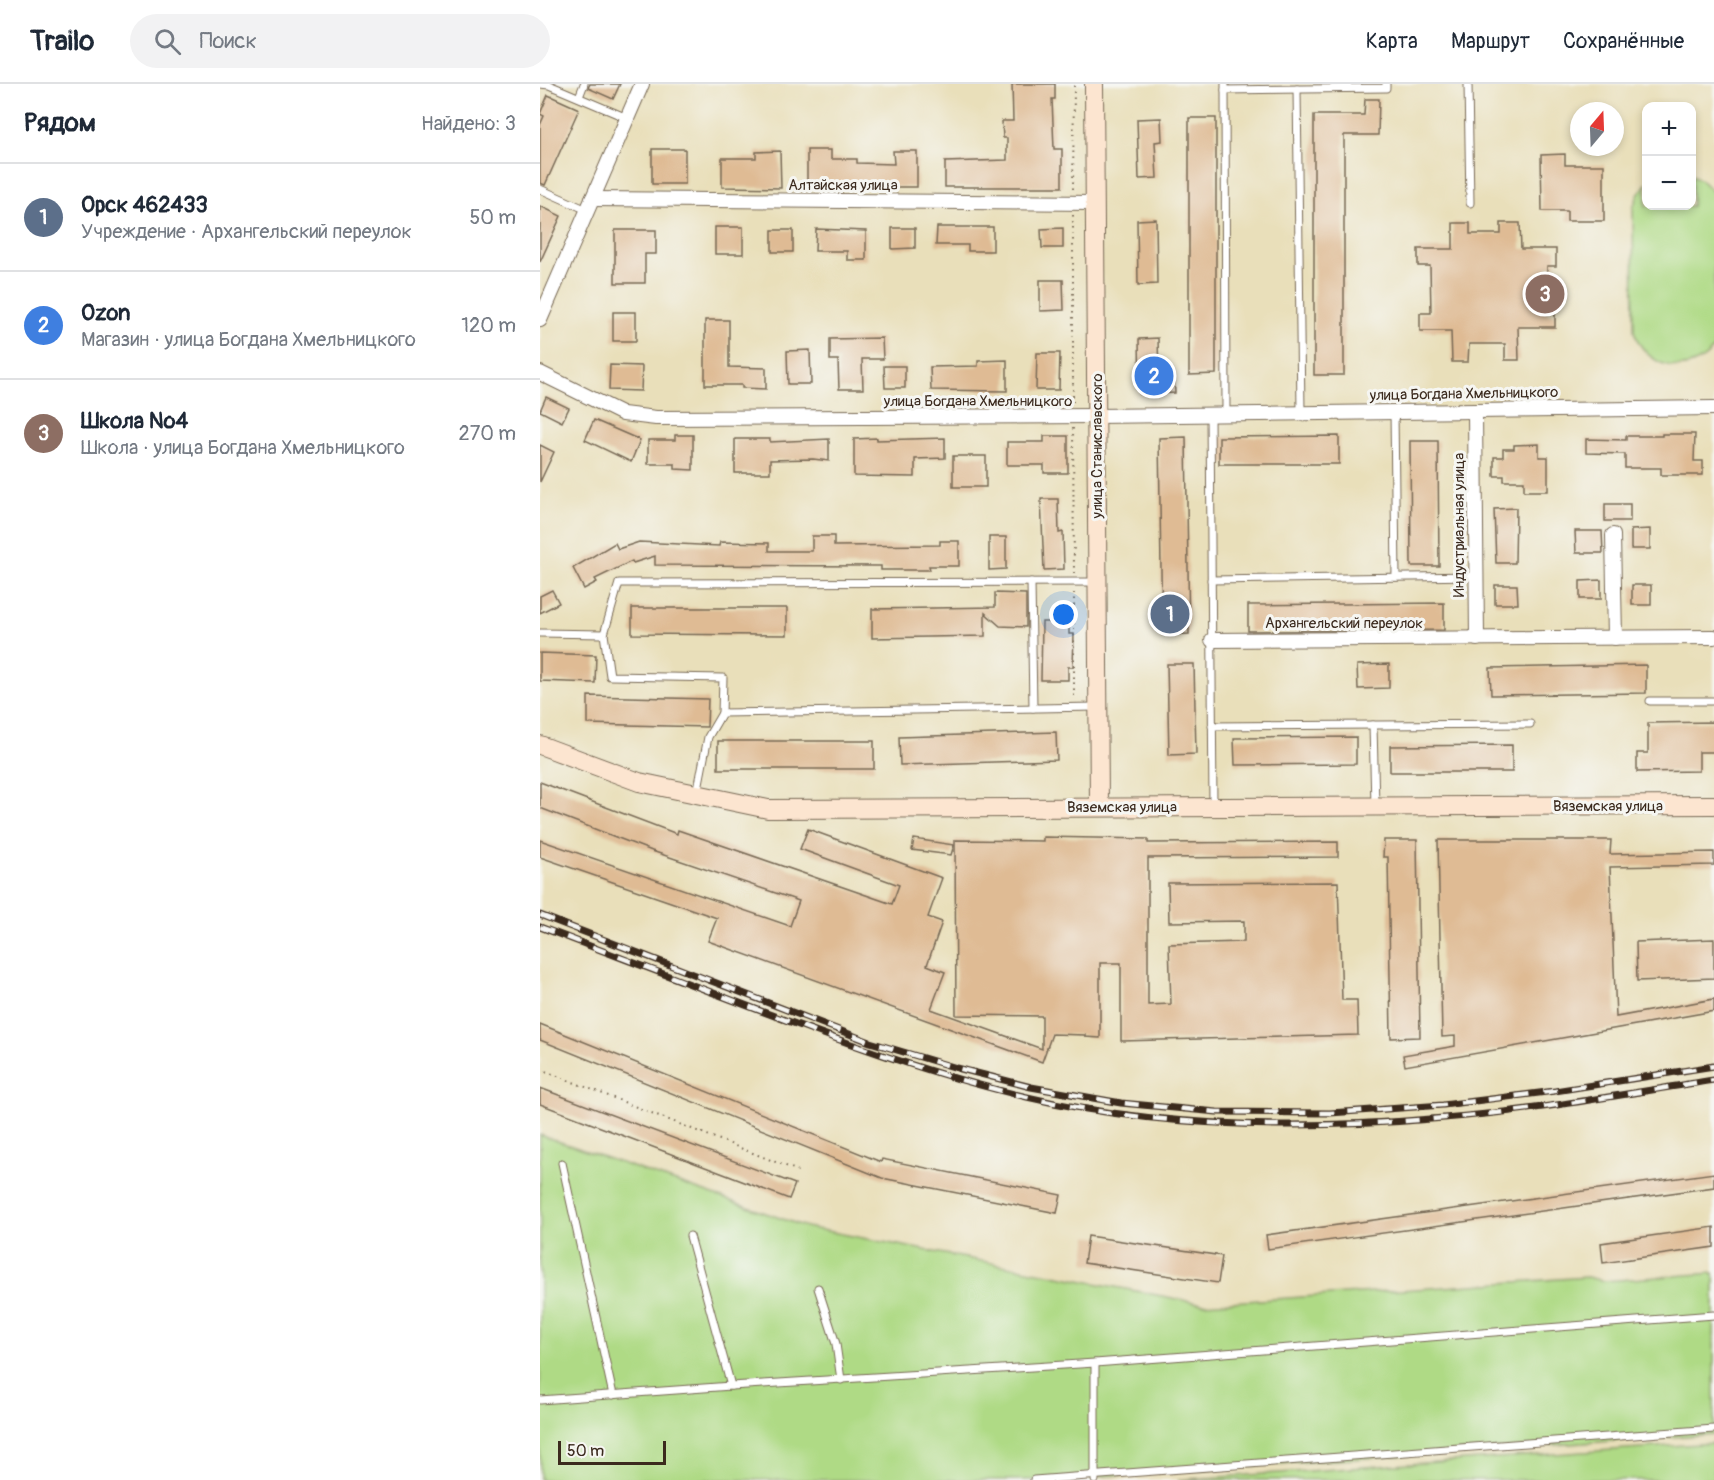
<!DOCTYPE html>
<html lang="ru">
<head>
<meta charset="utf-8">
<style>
	:root { --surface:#fff; --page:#f2f2f3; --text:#1f2937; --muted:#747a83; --line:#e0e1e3; --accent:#0b8043 }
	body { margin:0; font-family:Pangolin,sans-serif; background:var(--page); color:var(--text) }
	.controls { position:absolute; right:18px; top:18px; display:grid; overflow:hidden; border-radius:12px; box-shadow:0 3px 9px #0003 }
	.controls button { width:54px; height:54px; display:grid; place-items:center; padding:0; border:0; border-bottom:2px solid var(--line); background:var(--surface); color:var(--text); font:30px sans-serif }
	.compass { position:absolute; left:1030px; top:18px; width:54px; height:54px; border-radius:50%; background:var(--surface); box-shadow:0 3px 9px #0003; rotate:19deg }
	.scale { position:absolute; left:18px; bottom:15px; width:108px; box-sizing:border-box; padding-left:6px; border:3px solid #3b2a1e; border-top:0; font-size:16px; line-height:21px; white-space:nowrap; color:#3b2a1e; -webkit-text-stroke:4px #f6f6f2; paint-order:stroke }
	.you { position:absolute; left:524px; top:531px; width:21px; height:21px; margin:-15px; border:4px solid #fff; border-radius:50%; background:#1a73e8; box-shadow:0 0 0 9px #1a73e833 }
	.badge { display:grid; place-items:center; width:39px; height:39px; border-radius:50%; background:var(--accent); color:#fff; font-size:20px; font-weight:700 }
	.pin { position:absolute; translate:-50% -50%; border:3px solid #fff; box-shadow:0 2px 6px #0006 }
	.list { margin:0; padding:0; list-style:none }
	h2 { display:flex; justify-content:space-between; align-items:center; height:78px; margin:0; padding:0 24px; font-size:26px }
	h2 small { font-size:20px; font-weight:400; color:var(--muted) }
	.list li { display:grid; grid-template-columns:39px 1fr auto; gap:18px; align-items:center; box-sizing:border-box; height:108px; padding:0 24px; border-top:2px solid var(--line) }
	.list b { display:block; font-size:22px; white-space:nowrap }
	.list p { margin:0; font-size:20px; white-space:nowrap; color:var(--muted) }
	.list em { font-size:20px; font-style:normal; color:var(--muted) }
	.icon { flex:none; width:33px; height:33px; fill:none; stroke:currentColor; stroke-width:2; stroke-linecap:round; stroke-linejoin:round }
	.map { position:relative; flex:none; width:1174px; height:1396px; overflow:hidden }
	header { display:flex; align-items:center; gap:36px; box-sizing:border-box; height:84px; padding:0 30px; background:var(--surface); border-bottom:2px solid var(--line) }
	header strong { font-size:28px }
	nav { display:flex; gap:33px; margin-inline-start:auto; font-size:21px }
	.search { width:420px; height:54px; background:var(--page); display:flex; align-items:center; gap:15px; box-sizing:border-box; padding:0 21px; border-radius:33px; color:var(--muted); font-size:22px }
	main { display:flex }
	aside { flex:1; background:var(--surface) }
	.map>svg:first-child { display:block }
	.green { fill:#afda85; stroke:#758252; stroke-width:1.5 }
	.building { fill:#dfbb94 }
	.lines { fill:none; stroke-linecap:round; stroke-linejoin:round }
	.lane-casing { stroke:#786955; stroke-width:9 }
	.street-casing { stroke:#786955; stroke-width:16 }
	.secondary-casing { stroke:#786955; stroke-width:20 }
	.path { stroke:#786955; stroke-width:2; stroke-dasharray:1.5 4.5; stroke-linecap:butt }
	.lane { stroke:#fff; stroke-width:7 }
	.street { stroke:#fff; stroke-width:14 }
	.secondary { stroke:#fce5d0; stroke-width:18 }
	.rail-casing { stroke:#3b2a1e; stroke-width:7 }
	.rail { stroke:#f6f6f2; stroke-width:4.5; stroke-dasharray:14; stroke-linecap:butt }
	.labels { text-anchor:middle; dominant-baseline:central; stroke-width:6; stroke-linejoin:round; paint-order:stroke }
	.street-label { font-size:15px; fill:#3b2a1e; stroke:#f6f6f2 }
</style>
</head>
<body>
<header>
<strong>Trailo</strong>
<div class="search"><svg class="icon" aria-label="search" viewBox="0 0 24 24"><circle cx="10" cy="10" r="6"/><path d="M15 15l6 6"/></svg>Поиск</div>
<nav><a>Карта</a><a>Маршрут</a><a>Сохранённые</a></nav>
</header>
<main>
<aside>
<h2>Рядом<small>Найдено: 3</small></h2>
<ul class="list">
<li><span class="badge" style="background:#5c6f8a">1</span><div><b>Орск 462433</b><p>Учреждение · Архангельский переулок</p></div><em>50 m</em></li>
<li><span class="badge" style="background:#3f7fe0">2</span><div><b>Ozon</b><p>Магазин · улица Богдана Хмельницкого</p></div><em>120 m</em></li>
<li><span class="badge" style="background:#8d6e63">3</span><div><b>Школа №4</b><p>Школа · улица Богдана Хмельницкого</p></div><em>270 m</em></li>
</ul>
</aside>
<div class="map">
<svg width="1174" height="1396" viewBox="0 0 1174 1396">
	<rect width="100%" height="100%" fill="#f6f6f2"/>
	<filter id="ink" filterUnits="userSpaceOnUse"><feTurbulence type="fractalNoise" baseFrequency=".0167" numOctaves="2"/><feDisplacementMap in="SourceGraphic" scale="12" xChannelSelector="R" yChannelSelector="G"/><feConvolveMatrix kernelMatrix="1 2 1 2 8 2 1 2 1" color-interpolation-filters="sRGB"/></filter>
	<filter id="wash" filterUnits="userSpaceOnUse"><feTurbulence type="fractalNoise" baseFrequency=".008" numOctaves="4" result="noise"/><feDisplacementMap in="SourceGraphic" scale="24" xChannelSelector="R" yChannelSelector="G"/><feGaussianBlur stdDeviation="1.35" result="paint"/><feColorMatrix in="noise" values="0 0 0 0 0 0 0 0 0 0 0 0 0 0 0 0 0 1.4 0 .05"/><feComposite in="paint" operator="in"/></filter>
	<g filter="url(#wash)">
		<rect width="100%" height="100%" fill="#e9dfba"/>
		<g class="green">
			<path d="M1152 91 1161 96 1174 109V264C1148 296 1105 284 1094 247L1093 124 1098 111 1106 100V122H1152Z"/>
			<path d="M0 1051 266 1143 663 1220 1047 1193 1064 1197 1174 1189V1350L508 1396H0Z"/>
			<path d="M1174 1359V1396H638Z"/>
		</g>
		<g id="blocks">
			<g class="building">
				<path d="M50 0H80L73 15 48 4Z"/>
				<path d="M472 0H515V15H512L514 65H522V103H405V78L467 76V54H463L462 37H473Z"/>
				<path d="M8 11 39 25 5 101 0 99V41L4 32 0 30Z"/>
				<path d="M825 15H839L838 51H804V291H774V31H824Z"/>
				<path d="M621 34 622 57 615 58 617 94 599 95 597 35Z"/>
				<path d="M649 34H676V290L649 291Z"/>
				<rect x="112" y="65" width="33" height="35"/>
				<path d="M267 66H291V75H317V79L354 80 353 67H377V103H267Z"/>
				<path d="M240 67 241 104 182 103V74H216V68Z"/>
				<path d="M1025 70V81H1064V137H1027V127H1002L1001 71Z"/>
				<path d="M0 122 21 132 0 178Z"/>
				<path d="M616 135 617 200 598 201 597 136Z"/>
				<path d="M913 139H930V150H961V139H980L981 165H1016V182H1007V230H1015V243H978L979 276H965V260H929L928 278H912L911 247H880V229H891L890 182H878V165H913Z"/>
				<rect x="175" y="143" width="28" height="27"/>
				<path d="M397 143H453V167H428V161H396Z"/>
				<path d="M352 144H375V164L352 165Z"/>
				<path d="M523 144V164H502L501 145Z"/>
				<path d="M276 145 326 147V176H307V167H275Z"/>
				<path d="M75 146H116V170H105V199H75Z"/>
				<rect x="232" y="146" width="21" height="22"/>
				<path d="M500 196H523L524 226 500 227Z"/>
				<rect x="73" y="228" width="23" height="29"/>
				<path d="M165 236H189V283L226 284V305L202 304V301H165Z"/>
				<path d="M342 254 343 275H322L323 305H299L298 276H290V255Z"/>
				<path d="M618 254 619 295 634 294 635 309 600 310 599 255Z"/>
				<path d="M270 266 271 300H248L247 267Z"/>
				<path d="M497 269H520L519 306H496Z"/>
				<path d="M467 276V307L391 306 390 283 438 282V277Z"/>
				<path d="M70 281 102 282 101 307 69 306Z"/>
				<path d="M344 282H365V304H345Z"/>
				<path d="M6 313 29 324 22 338 0 327Z"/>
				<path d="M54 336 100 356 91 378 45 356Z"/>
				<path d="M1122 350H1155L1154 377H1163V391H1121V384H1085V370L1046 369V355L1086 356V352H1122Z"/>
				<path d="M135 351H153V386L135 385V380H108V356H135Z"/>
				<path d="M504 352H528V389H504V381H467V358H504Z"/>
				<path d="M799 352V380H679V353Z"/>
				<path d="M646 353 649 550 622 551 619 354Z"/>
				<path d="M337 354V356L405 354V374L375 375V393L314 392V355Z"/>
				<path d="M195 355H230V358L289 355V377L273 375 230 376V389H195Z"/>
				<path d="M870 357H898L899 482H871Z"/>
				<path d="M999 360V373H1008V407H984V397H964V392H954V373H963V365H974V361Z"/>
				<path d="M0 361 14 368 0 398Z"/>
				<rect x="413" y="372" width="33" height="31"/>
				<path d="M501 415H518L519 449 523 448 524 485 504 486Z"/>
				<rect x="1065" y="420" width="25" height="17"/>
				<path d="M976 424 975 479H956L954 425Z"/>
				<path d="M1110 445V465H1091V446Z"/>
				<path d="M1035 447H1062L1063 469H1036Z"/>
				<path d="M272 452H294V462L400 461V457H419V482H389L390 486H341V482L115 481V472L93 479 92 477 55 495 57 498 44 505 33 484 75 459 78 465 99 458 179 462 180 458 229 459V467H272Z"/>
				<path d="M449 453H466V485L449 486Z"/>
				<path d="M1061 496V515H1040V497Z"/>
				<path d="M955 501H977L978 520H955Z"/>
				<rect x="1092" y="501" width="19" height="20"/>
				<path d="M12 506 19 519 0 529V512Z"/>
				<path d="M455 509 486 510V543L460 542 445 529V552L332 554V525L455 523Z"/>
				<path d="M904 519V546L708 547V521Z"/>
				<path d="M92 524H247V551L92 550Z"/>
				<path d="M502 538H529V550H534L533 583H528V596H501Z"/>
				<path d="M0 569 56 571 55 599 0 597Z"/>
				<path d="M627 580H654L656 670 629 671Z"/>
				<path d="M849 580V604L818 605 817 581Z"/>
				<path d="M1106 581V609L951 611 950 584Z"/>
				<path d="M48 612 168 615 167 643 48 640Z"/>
				<path d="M1174 638V668H1159V687L1097 688V669H1108V639Z"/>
				<path d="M516 648 517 676 360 681 359 653Z"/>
				<path d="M816 653V680L695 681 694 654Z"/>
				<rect x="178" y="657" width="156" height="28"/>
				<path d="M972 661V688H850V662Z"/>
				<path d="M0 698 137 750 138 746 352 820 359 801 260 765 268 745 402 794 388 833 402 838 387 881 405 888 391 925 502 965V932L416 931 415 756 503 757V753L608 755V759L798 758V773L608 774V921L631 920 629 860 704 858V837L629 838 628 799 798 798 802 916H817L818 951 581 957V879H560V954L545 953V951L512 950 502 978 168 857 177 834 0 773V756L250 842 259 817 112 767 0 724Z"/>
				<path d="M374 755 414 761 411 771 372 766Z"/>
				<path d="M844 756H877L880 953 851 954 848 773H843Z"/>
				<path d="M898 756H1071L1070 770 1174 768V781L1070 783 1076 933 1174 915V927L865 982 863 971 915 962V952L902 953Z"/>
				<path d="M1174 855V894L1097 897 1096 858Z"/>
				<path d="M0 940 341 1078 342 1075 521 1111 517 1129 342 1094 0 956Z"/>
				<path d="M0 1004 255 1100 249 1115 0 1020Z"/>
				<path d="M1174 1089V1103L728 1165 726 1151Z"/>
				<path d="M1174 1143V1163L1063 1179 1061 1159Z"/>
				<path d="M548 1152 682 1172 678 1199 544 1179Z"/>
			</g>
		</g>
	</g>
	<g filter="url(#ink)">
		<use href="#blocks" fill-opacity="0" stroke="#786955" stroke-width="1.5"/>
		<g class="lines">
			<g class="lane-casing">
				<g id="lane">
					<path d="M0 0 9 1 87 34"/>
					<path d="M685 0 686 329"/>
					<path d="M928 0 930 119"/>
					<path d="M757 5 761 328"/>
					<path d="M685 6 846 4V0"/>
					<path d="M39 13 44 0"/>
					<path d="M0 105 47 126"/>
					<path d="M854 328 856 493"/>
					<path d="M670 329 673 723"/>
					<path d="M671 496 936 492"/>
					<path d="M491 498 493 624"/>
					<path d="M0 549 64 550 70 592 183 594 182 629"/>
					<path d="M64 550 79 499 555 498"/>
					<path d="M1110 617H1174"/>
					<path d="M833 641 835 722"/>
					<path d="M672 642 990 640"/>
					<path d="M157 710 168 653 182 629 556 623"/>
					<path d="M22 1079 73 1311"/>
					<path d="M150 1152 191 1302"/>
					<path d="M278 1204 296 1260 301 1296"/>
					<path d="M0 1316 191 1302 555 1279 1174 1231"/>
					<path d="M494 1396 1174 1345"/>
					<path d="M555 1396V1279"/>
				</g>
			</g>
			<g class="street-casing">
				<g id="street">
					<path d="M52 115 554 119"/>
					<path d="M0 236 102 0"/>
					<path d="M0 289 83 330 116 334 556 332 1174 324"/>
					<path d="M935 327 937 555"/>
					<path d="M1073 451 1075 554"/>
					<path d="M672 556 1174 553"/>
				</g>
			</g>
			<g class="secondary-casing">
				<g id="secondary">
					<path d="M554 0 559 723"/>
					<path d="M0 661 99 698 228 725 1174 721"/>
				</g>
			</g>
			<g class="path">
				<path d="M533 105 534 0"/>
				<path d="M533 131V318"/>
				<path d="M533 344 534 489"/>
				<path d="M534 612V509"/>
				<path d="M0 985 261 1088"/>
			</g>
			<use href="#lane" class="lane"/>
			<use href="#street" class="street"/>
			<use href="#secondary" class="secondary"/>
			<g class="rail-casing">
				<g id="rail">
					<path d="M0 831 330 958 417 984 491 1003 581 1019 677 1028 790 1029 903 1021 1015 1007 1174 982"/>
					<path d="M0 843C74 871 148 899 221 927 309 960 396 992 487 1013 622 1045 766 1046 904 1034 994 1027 1084 1010 1174 996"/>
				</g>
			</g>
			<use href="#rail" class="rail"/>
		</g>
	</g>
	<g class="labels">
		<g class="street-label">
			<text x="303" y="101">Алтайская улица</text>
			<text transform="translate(924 310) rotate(-1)">улица Богдана Хмельницкого</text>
			<text x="438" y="317">улица Богдана Хмельницкого</text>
			<text transform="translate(557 362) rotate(-90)">улица Станиславского</text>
			<text transform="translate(919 441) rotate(-90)">Индустриальная улица</text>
			<text x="804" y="539">Архангельский переулок</text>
			<text x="1068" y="722">Вяземская улица</text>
			<text x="582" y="723">Вяземская улица</text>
		</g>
	</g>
</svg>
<div class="controls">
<button>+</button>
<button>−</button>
</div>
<svg class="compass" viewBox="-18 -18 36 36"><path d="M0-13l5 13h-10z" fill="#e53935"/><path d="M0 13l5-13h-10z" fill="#747a83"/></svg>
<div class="scale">50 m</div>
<div class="you"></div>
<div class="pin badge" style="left:630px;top:530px;background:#5c6f8a">1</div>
<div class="pin badge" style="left:614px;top:292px;background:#3f7fe0">2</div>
<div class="pin badge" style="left:1005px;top:210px;background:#8d6e63">3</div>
</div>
</main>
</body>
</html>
